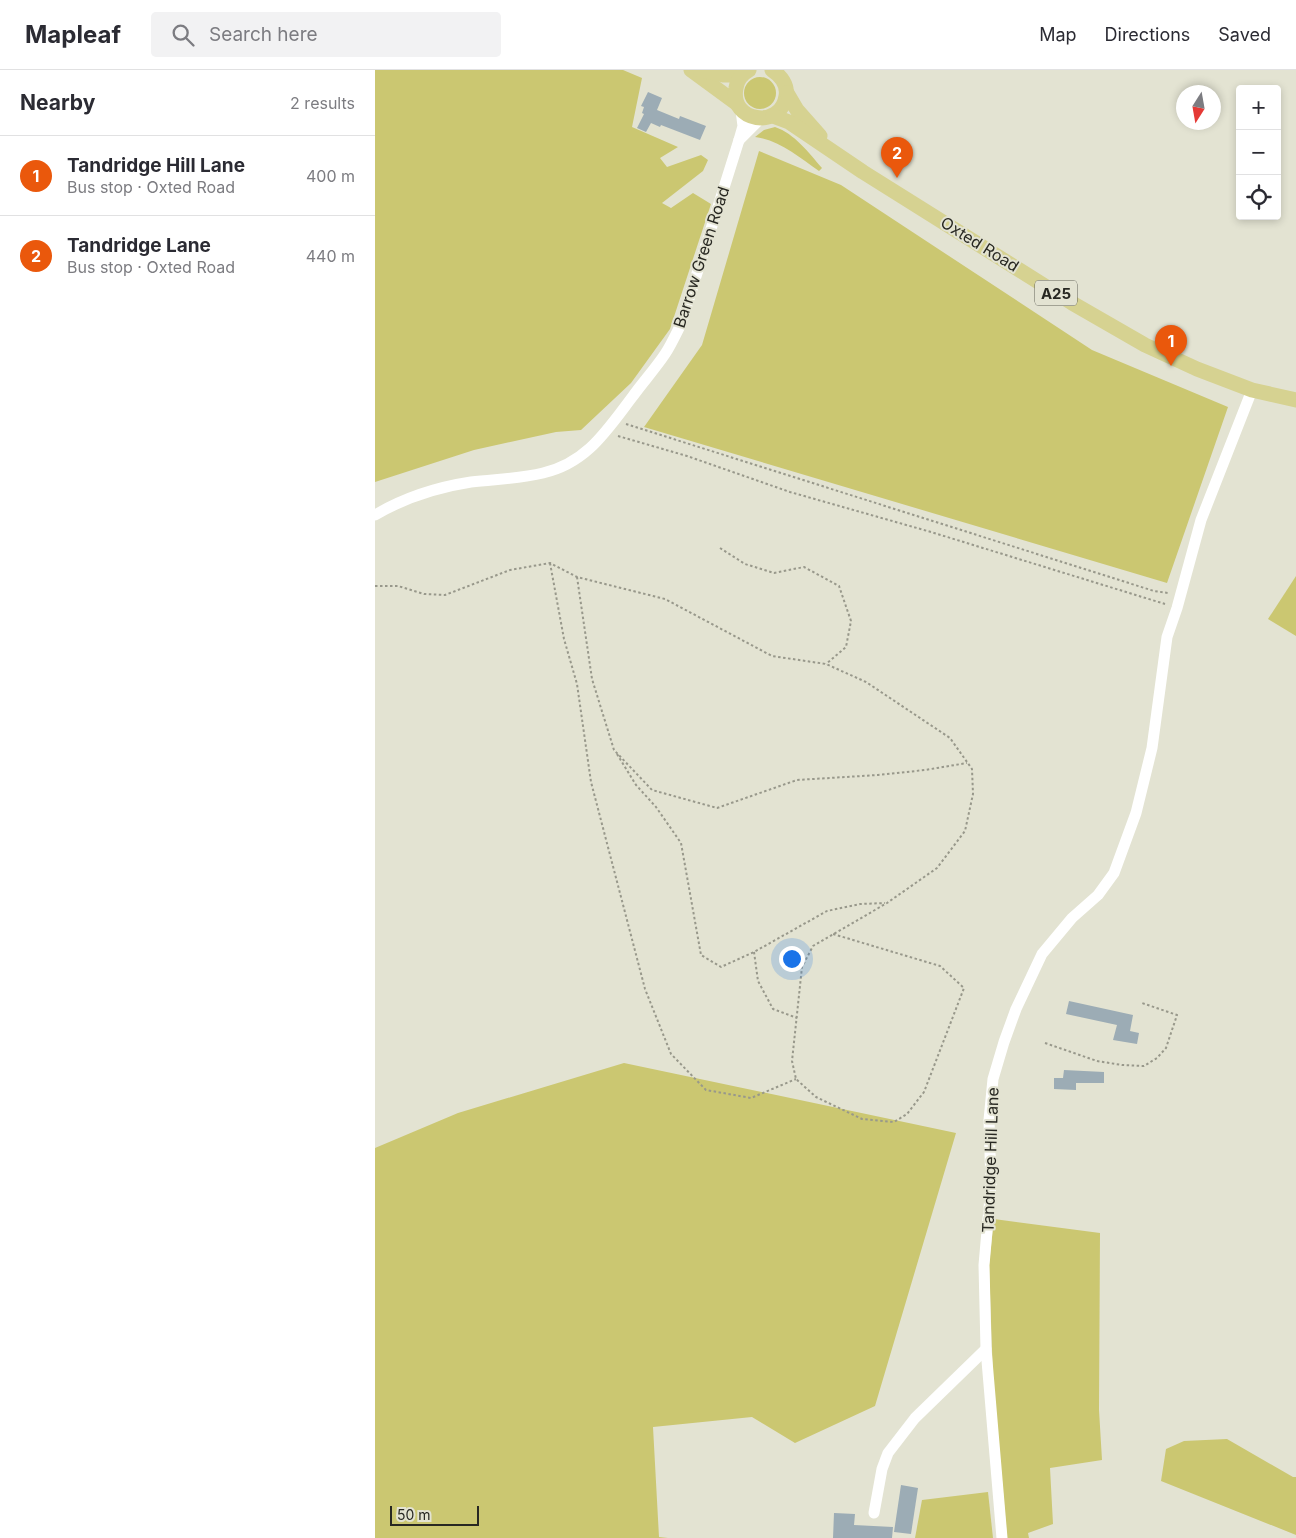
<!DOCTYPE html>
<html lang="en">
<head>
<meta charset="utf-8">
<style>
	:root { --surface:#fff; --page:#f2f2f3; --text:#2b2b33; --muted:#7c7c81; --line:#e1e1e2; --accent:#ea580c }
	body { margin:0; font-family:Inter,sans-serif; background:var(--page); color:var(--text) }
	.controls { position:absolute; right:15px; top:15px; display:grid; overflow:hidden; border-radius:5px; box-shadow:0 2px 8px #0003 }
	.controls button { width:45px; height:45px; display:grid; place-items:center; padding:0; border:0; border-bottom:1px solid var(--line); background:var(--surface); color:var(--text); font:25px sans-serif }
	.compass { position:absolute; left:801px; top:15px; width:45px; height:45px; border-radius:50%; background:var(--surface); box-shadow:0 2px 8px #0003; rotate:191deg }
	.scale { position:absolute; left:15px; bottom:12px; width:89px; box-sizing:border-box; padding-left:5px; border:2px solid #282822; border-top:0; font-size:14px; line-height:18px; white-space:nowrap; color:#282822; -webkit-text-stroke:4px #e3e3d2; paint-order:stroke }
	.you { position:absolute; left:416px; top:888px; width:18px; height:18px; margin:-12px; border:4px solid #fff; border-radius:50%; background:#1a73e8; box-shadow:0 0 0 8px #1a73e833 }
	.badge { display:grid; place-items:center; width:32px; height:32px; border-radius:50%; background:var(--accent); color:#fff; font-size:16px; font-weight:700 }
	.pin { position:absolute; translate:-50% -41px; filter:drop-shadow(0 1px 2px #0008) }
	.pin::after { content:''; position:absolute; top:26px; width:18px; height:15px; background:inherit; clip-path:polygon(0 0,100% 0,50% 100%) }
	.list { margin:0; padding:0; list-style:none }
	h2 { display:flex; justify-content:space-between; align-items:center; height:65px; margin:0; padding:0 20px; font-size:21px }
	h2 small { font-size:16px; font-weight:400; color:var(--muted) }
	.list li { display:grid; grid-template-columns:32px 1fr auto; gap:15px; align-items:center; box-sizing:border-box; height:80px; padding:0 20px; border-top:1px solid var(--line) }
	.list b { display:block; font-size:19px; white-space:nowrap }
	.list p { margin:0; font-size:16px; white-space:nowrap; color:var(--muted) }
	.list em { font-size:16px; font-style:normal; color:var(--muted) }
	.icon { flex:none; width:28px; height:28px; fill:none; stroke:currentColor; stroke-width:2; stroke-linecap:round; stroke-linejoin:round }
	.map { position:relative; flex:none; width:921px; height:1468px; overflow:hidden }
	header { display:flex; align-items:center; gap:30px; box-sizing:border-box; height:70px; padding:0 25px; background:var(--surface); border-bottom:1px solid var(--line) }
	header strong { font-size:24px }
	nav { display:flex; gap:28px; margin-inline-start:auto; font-size:18px }
	.search { width:350px; height:45px; background:var(--page); display:flex; align-items:center; gap:12px; box-sizing:border-box; padding:0 18px; border-radius:5px; color:var(--muted); font-size:19px }
	main { display:flex }
	aside { flex:1; background:var(--surface) }
	.map>svg:first-child { display:block }
	.green { fill:#cbc771 }
	.building { fill:#9cacb5 }
	.lines { fill:none; stroke-linecap:round; stroke-linejoin:round }
	.path { stroke:#98988b; stroke-width:2; stroke-dasharray:2.5 2.5; stroke-linecap:butt }
	.minor { stroke:#fff; stroke-width:11 }
	.major { stroke:#d6d291; stroke-width:15 }
	.labels { text-anchor:middle; dominant-baseline:central; stroke-width:4; stroke-linejoin:round; paint-order:stroke }
	.shield { fill:#e3e3d2; stroke:#606057; stroke-width:1 }
	.shield-label { font-size:15px; font-weight:bold; fill:#282822 }
	.street-label { font-size:16px; fill:#282822; stroke:#e3e3d2 }
</style>
</head>
<body>
<header>
<strong>Mapleaf</strong>
<div class="search"><svg class="icon" aria-label="search" viewBox="0 0 24 24"><circle cx="10" cy="10" r="6"/><path d="M15 15l6 6"/></svg>Search here</div>
<nav><a>Map</a><a>Directions</a><a>Saved</a></nav>
</header>
<main>
<aside>
<h2>Nearby<small>2 results</small></h2>
<ul class="list">
<li><span class="badge">1</span><div><b>Tandridge Hill Lane</b><p>Bus stop · Oxted Road</p></div><em>400 m</em></li>
<li><span class="badge">2</span><div><b>Tandridge Lane</b><p>Bus stop · Oxted Road</p></div><em>440 m</em></li>
</ul>
</aside>
<div class="map">
<svg width="921" height="1468" viewBox="0 0 921 1468">
	<rect width="100%" height="100%" fill="#e3e3d2"/>
	<g class="green">
		<path d="M0 0H248L267 8 257 57 303 77 285 88 292 97 326 85 333 90 328 101 287 133 296 138 318 123 336 134 295 259 256 313 206 360 181 362 99 380 0 412Z"/>
		<circle cx="385" cy="23" r="16"/>
		<path d="M400 57C420 64 433 82 447 98L444 101C424 87 404 70 380 67L389 60Z"/>
		<path d="M384 81 466 115 717 280 853 337 792 513 269 357 327 275Z"/>
		<path d="M921 506V566L893 549Z"/>
		<path d="M249 993 581 1063 500 1336 420 1373 377 1347 278 1357 284 1467 293 1468H0V1078L83 1043Z"/>
		<path d="M619 1149 725 1163 724 1340 727 1390 675 1398 678 1454 653 1463 654 1468H632L618 1307 614 1195Z"/>
		<path d="M852 1369 918 1407H921V1465L786 1411 791 1379 809 1371Z"/>
		<path d="M613 1422 618 1468H540L547 1430Z"/>
	</g>
	<g class="building">
		<path d="M273 22 287 28 282 40 304 49 305 46 331 56 325 70 286 55 285 57 276 53 271 62 262 58 269 44 267 43 269 37 266 36Z"/>
		<path d="M694 931 758 945 755 961 764 963 762 974 738 970 742 955 691 944Z"/>
		<path d="M689 1000 729 1002V1013H701V1020L679 1019V1008H688Z"/>
		<path d="M526 1415 543 1418 536 1464 519 1462Z"/>
		<path d="M459 1443 480 1444 479 1455 518 1457 517 1468H458Z"/>
	</g>
	<g class="lines">
		<g class="path">
			<path d="M251 354 779 521 793 523"/>
			<path d="M243 366 312 386 415 422 556 462 790 534"/>
			<path d="M345 478 370 494 399 503 429 497 464 516 476 551 471 577 451 594"/>
			<path d="M175 493 189 569 202 614 216 712 270 919 296 984 331 1020 376 1028 421 1009"/>
			<path d="M202 507 217 609 239 680 277 720 342 738 422 710 503 705 550 700 592 693"/>
			<path d="M0 516H23L49 524 70 525 135 500 175 493 202 507 290 529 397 586 451 594 491 612 575 668 597 699 598 724 590 761 562 798 512 833 438 876 427 897 417 991 421 1009 441 1027 487 1049 519 1052 532 1044 549 1022 589 918 565 896 458 864"/>
			<path d="M242 684 261 715 281 737 306 773 326 885 346 897 379 882 452 841 485 834 510 833"/>
			<path d="M379 882 383 911 398 939 422 948"/>
			<path d="M670 973 722 991 747 995 769 996 782 988 791 978 802 945 767 933"/>
		</g>
		<g class="minor">
			<path d="M364 70 385 49"/>
			<path d="M0 445C29 428 63 417 96 412 120 409 144 409 168 403 212 393 232 360 258 326 268 312 280 299 290 284 296 275 301 264 306 254L364 70 368 56 366 40"/>
			<path d="M499 1443 507 1399 513 1383 540 1348 611 1279"/>
			<path d="M627 1468 611 1279 609 1195 616 1115 614 1050 618 1009 629 972 641 939 667 884 697 848 723 825 739 803 761 743 777 678 792 567 802 538 826 450 877 320"/>
		</g>
		<g class="major">
			<path d="M316 0 361 33"/>
			<path d="M325 0 348 5H367"/>
			<path d="M374 0C367 4 362 10 361 18 354 52 406 60 411 26 413 15 406 6 397 0"/>
			<path d="M412 23 422 40 445 66"/>
			<path d="M398 46 414 52 488 102 697 233 770 275 822 299 877 320 921 330"/>
		</g>
	</g>
	<g class="labels">
		<rect class="shield" x="660" y="210.5" width="42" height="25" rx="4"/>
		<g class="shield-label">
			<text x="681" y="223">A25</text>
		</g>
		<g class="street-label">
			<text transform="translate(605 174) rotate(32)">Oxted Road</text>
			<text transform="translate(326 187) rotate(-72)">Barrow Green Road</text>
			<text transform="translate(615 1090) rotate(-88)">Tandridge Hill Lane</text>
		</g>
	</g>
</svg>
<div class="controls">
<button>+</button>
<button>−</button>
<button><svg class="icon" aria-label="locate" viewBox="0 0 24 24"><circle cx="12" cy="12" r="6"/><path d="M12 2v4M12 18v4M2 12h4M18 12h4"/></svg></button>
</div>
<svg class="compass" viewBox="-18 -18 36 36"><path d="M0-13l5 13h-10z" fill="#e53935"/><path d="M0 13l5-13h-10z" fill="#7c7c81"/></svg>
<div class="scale">50 m</div>
<div class="you"></div>
<div class="pin badge" style="left:796px;top:296px">1</div>
<div class="pin badge" style="left:522px;top:108px">2</div>
</div>
</main>
</body>
</html>
